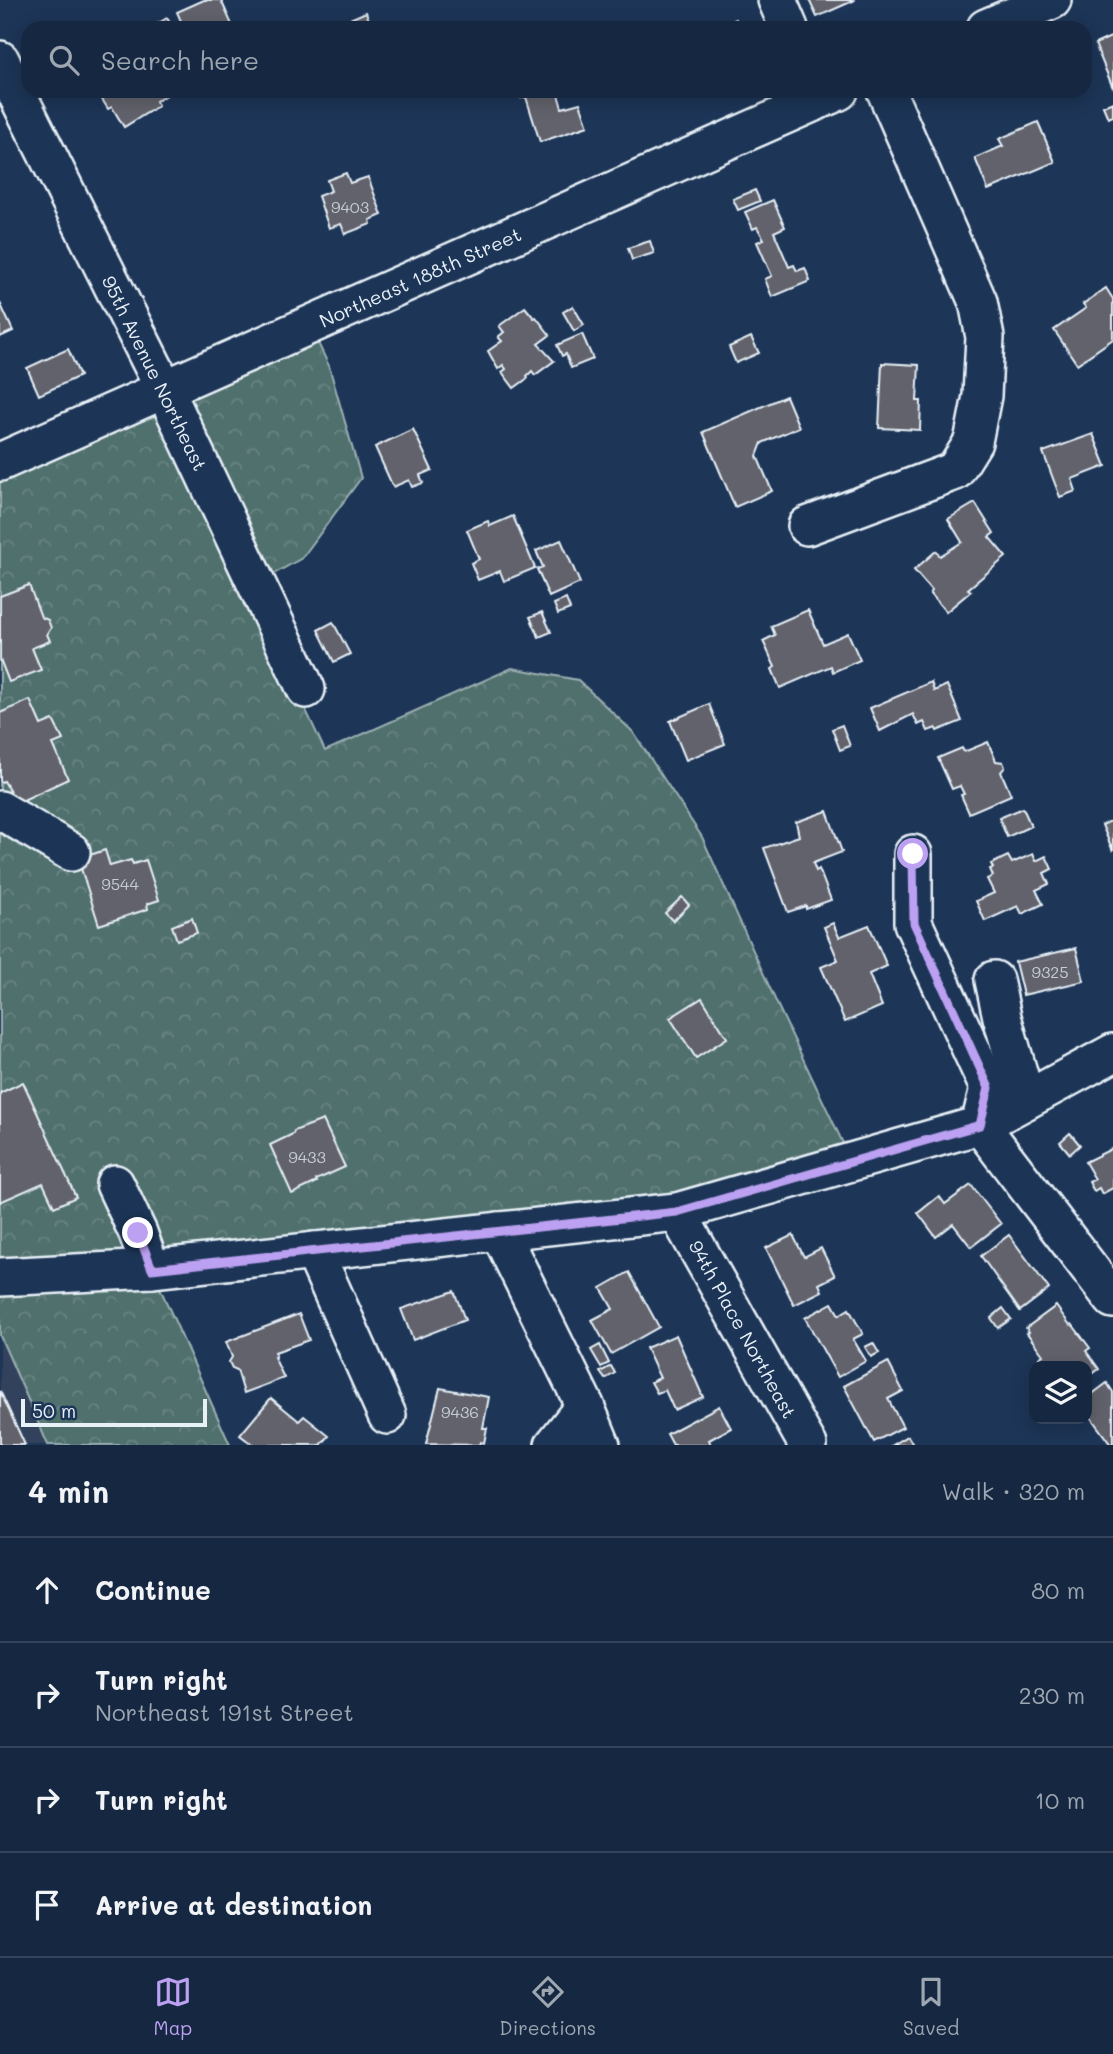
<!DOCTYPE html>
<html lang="en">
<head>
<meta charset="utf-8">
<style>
	:root { --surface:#162841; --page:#23344c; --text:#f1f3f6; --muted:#9ea6b1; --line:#35445a; --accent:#bca0f2 }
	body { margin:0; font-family:Mali,sans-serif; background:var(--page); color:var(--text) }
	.controls { position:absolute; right:21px; bottom:21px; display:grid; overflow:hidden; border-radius:14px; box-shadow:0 4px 18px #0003 }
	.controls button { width:63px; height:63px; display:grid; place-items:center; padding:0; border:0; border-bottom:2px solid var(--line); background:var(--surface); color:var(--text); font:35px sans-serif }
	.scale { position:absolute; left:21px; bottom:18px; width:186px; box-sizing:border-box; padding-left:7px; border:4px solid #e8f1f8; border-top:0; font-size:19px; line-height:24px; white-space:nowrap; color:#e8f1f8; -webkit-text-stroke:5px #1d3557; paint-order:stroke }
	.stop { position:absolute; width:21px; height:21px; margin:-16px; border:5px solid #bca0f2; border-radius:50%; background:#fff }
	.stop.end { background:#bca0f2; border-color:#fff; box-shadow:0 2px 7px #0008 }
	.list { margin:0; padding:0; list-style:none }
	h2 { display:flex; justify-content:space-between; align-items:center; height:91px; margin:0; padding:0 28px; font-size:30px }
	h2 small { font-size:23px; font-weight:400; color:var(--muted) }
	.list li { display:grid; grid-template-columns:46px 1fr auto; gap:21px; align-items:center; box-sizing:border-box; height:105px; padding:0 28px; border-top:2px solid var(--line) }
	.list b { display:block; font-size:26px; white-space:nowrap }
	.list p { margin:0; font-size:23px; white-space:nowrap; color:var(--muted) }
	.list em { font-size:23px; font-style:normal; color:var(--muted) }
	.icon { flex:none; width:38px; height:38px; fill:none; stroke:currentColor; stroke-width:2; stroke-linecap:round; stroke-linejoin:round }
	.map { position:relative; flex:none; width:1113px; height:1445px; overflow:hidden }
	.search { position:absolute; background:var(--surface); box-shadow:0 4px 18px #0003; left:21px; right:21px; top:21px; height:77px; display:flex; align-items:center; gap:18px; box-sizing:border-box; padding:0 24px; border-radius:21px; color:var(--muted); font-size:26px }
	.sheet { height:511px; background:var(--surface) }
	nav { display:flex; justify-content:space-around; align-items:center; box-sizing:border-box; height:98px; border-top:2px solid var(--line); background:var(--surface); font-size:19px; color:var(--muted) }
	nav a { display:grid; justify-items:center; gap:4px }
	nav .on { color:var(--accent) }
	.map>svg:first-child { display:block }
	.built { fill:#32425d }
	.forest { fill:url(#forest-crowns); stroke:#9cb0b2; stroke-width:2 }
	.building { fill:#62626c; stroke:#e8f1f8; stroke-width:2 }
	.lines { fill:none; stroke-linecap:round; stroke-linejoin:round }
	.minor-casing { stroke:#e8f1f8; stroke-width:42 }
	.minor { stroke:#1d3557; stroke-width:37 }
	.route { stroke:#bca0f2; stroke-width:9 }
	.labels { text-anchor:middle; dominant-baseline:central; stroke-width:5; stroke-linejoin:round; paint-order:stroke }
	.number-label { font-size:16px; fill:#c6cdd5 }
	.street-label { font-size:19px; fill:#e8f1f8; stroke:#1d3557 }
</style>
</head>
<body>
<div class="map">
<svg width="1113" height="1445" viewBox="0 0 1113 1445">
	<defs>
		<pattern id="forest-crowns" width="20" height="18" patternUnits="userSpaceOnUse" patternTransform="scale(1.75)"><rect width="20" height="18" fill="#506f6d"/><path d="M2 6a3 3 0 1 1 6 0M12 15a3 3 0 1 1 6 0" fill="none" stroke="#698483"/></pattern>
	</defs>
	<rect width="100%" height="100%" fill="#1d3557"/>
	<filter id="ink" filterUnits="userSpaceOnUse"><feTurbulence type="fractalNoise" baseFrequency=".0143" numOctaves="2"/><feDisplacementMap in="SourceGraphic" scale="14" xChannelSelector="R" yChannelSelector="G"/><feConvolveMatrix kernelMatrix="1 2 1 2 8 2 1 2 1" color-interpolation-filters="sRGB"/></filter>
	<g filter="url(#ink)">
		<path class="built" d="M0 1336 48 1445H0Z"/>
		<path class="forest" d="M310 326 329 366 361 478 302 558 249 588 325 751 512 668 578 680 633 732 702 837 778 1006 852 1162 677 1212 152 1270 230 1445H48L0 1336V462Z"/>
		<g class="building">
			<path d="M204 0H221L233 27 184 28 177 12Z"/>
			<path d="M809 0H855L817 17Z"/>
			<path d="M366 12 372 28H329Z"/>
			<path d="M167 18 173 28H160L157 24Z"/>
			<path d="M736 19 739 28H715Z"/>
			<path d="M1113 36V88L1095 44Z"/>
			<path d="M97 91H174L156 101 158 106 124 127 112 107 108 109Z"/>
			<path d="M519 91H557L562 108 580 103 588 126 540 142 526 97 521 98Z"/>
			<path d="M1113 102V116L1108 118 1103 106Z"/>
			<path d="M1038 122 1055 162 988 190 975 158 1003 146 999 139Z"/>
			<path d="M346 173 350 183 368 177 382 215 370 220 371 224 345 234 341 224 329 228 318 196 331 191 327 180Z"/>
			<path d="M755 190 760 201 738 210 733 199Z"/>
			<path d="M773 200 785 227 774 232 789 267 794 265 797 271 805 268 810 281 772 297 765 279 772 276 757 242 764 239 757 227 753 229 745 212Z"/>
			<path d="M650 241 654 253 632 260 628 248Z"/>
			<path d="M1106 288 1113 299V339L1077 364 1054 330 1086 308 1083 304Z"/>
			<path d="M0 303 13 331 0 337Z"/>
			<path d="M573 306 584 325 574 331 563 312Z"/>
			<path d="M525 307 534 318 536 317 550 335 538 344 554 361 535 375 532 371 527 376 528 378 514 388 502 372 506 369 503 365 498 369 488 351 502 341 498 337 504 332 499 326Z"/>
			<path d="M582 334 593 359 571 368 566 354 562 356 557 345Z"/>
			<path d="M751 337 759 353 736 363 729 347Z"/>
			<path d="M68 349 80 376 39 395 27 368Z"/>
			<path d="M882 363 919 365 917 401H921L920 430 879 428Z"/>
			<path d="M786 396 799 427 762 443 757 456 772 491 735 507 703 432Z"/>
			<path d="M413 429 432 470 420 475 423 483 412 487 409 480 393 487 375 447Z"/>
			<path d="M1093 434 1106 466 1072 479 1076 491 1060 497 1043 452Z"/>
			<path d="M975 503 994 533 989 537 1006 557 968 589 971 591 946 612 930 593 932 591 914 570 936 551 940 556 962 542 948 519Z"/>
			<path d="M513 516 535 568 504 581 500 571 478 580 471 563 479 559 467 530 488 521 490 526Z"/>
			<path d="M561 540 580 583 549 597 537 569 543 567 536 551Z"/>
			<path d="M29 585 41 617 48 620 51 628 47 634 50 641 32 648 41 670 9 682 0 659V596Z"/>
			<path d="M566 599 570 609 558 614 554 604Z"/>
			<path d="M808 610 823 644 848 633 860 660 833 672 831 666 780 688 772 669 775 667 763 641 775 635 771 626Z"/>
			<path d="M542 612 551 632 539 637 530 617Z"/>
			<path d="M333 622 350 654 334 662 318 630Z"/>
			<path d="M931 682 934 691 947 685 962 721 937 731 936 728 928 731 924 722 918 725 913 714 880 731 870 708Z"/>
			<path d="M30 700 41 725 53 720 63 740 53 744 68 779 17 803 4 781 1 782 0 780V713Z"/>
			<path d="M709 704 725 744 686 760 670 721Z"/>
			<path d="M842 725 850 746 840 750 832 729Z"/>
			<path d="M988 742 996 761 1003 762 1005 767 1001 772 1011 795 969 813 961 795 964 794 960 786 952 789 938 758 962 748 964 752Z"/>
			<path d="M1023 808 1031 826 1007 837 999 818Z"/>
			<path d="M827 811 842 852 813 863 816 871 819 869 831 900 806 909V906L788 912 764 848 799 836 796 822Z"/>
			<path d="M1113 820V851L1102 825Z"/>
			<path d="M105 850 110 866 131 860 133 864 146 860 159 900 147 904 148 909 99 925 78 859Z"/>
			<path d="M1033 854 1036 861 1046 856 1052 869 1044 873 1049 884 1036 890 1043 904 1022 914 1018 906 985 921 976 901 994 893 987 879 993 876 990 869 993 868 991 864 1008 856 1012 863Z"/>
			<path d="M682 897 689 905 673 921 665 913Z"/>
			<path d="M192 918 197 933 177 940 172 926Z"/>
			<path d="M833 923 839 937 869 925 887 966 869 974 882 1006 845 1022 821 967 838 960 824 927Z"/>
			<path d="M1076 948 1084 981 1023 995 1015 962Z"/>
			<path d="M702 998 727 1038 696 1058 670 1018Z"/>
			<path d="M23 1082 76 1197 54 1207 43 1183 0 1202V1093Z"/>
			<path d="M323 1120 345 1167 316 1180 317 1182 292 1194 270 1145 293 1134 294 1131Z"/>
			<path d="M1070 1133 1080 1145 1070 1154 1060 1142Z"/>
			<path d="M1113 1148V1188L1102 1194 1099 1188 1094 1191 1089 1182 1095 1179 1085 1162Z"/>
			<path d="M971 1185 1001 1224 971 1247 953 1224 936 1237 918 1213 939 1196 945 1204Z"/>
			<path d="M793 1235 804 1257 821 1248 835 1276 819 1284 822 1291 794 1305 766 1248Z"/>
			<path d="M1009 1235 1049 1289 1020 1311 981 1256Z"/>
			<path d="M629 1272 659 1327 611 1354 592 1320 613 1309 601 1288Z"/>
			<path d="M454 1291 465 1320 413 1340 401 1309Z"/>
			<path d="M832 1303 839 1315 849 1309 863 1334 853 1339 866 1361 838 1377 805 1318Z"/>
			<path d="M1056 1306 1070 1325 1072 1324 1090 1348 1086 1351 1099 1369 1087 1378V1366H1045L1039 1358 1043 1355 1027 1333 1029 1332 1026 1328Z"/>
			<path d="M1003 1308 1011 1319 998 1328 991 1318Z"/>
			<path d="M299 1314 309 1340 275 1352 276 1356 274 1357 284 1378 244 1393 237 1370 232 1368 229 1362 232 1357 226 1342Z"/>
			<path d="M676 1335 703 1397 674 1410 665 1390 657 1393 651 1382 660 1378 646 1348Z"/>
			<path d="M873 1343 879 1353 871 1357 865 1347Z"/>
			<path d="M600 1345 609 1363 601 1367 591 1350Z"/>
			<path d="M888 1362 903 1391 888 1399 903 1427 874 1442 844 1386Z"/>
			<path d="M611 1366 615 1373 605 1379 600 1372Z"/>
			<path d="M1107 1383 1113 1392V1445H1111L1089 1415 1093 1410 1087 1402V1398Z"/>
			<path d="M440 1388 489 1397 483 1428H487L484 1443 480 1442 479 1445 426 1444Z"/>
			<path d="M0 1391 25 1445H0Z"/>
			<path d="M271 1398 299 1421 304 1416 329 1436 321 1445H253L240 1435Z"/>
			<path d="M719 1406 731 1428 709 1440 711 1445H673L667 1434Z"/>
			<path d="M908 1436 913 1445H893Z"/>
		</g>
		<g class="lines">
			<g class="minor-casing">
				<g id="minor">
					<path d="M777 0 789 28"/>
					<path d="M986 28 1052 0"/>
					<path d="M0 60 165 390 306 689"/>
					<path d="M0 462 839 91"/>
					<path d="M807 526 955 471 973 442 982 396 985 337 978 302 886 91"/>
					<path d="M0 810 71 852"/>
					<path d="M913 854V923L989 1088 980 1125 1113 1299"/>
					<path d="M994 980 1002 1017 1026 1100"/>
					<path d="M115 1184 138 1233 151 1269"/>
					<path d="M677 1212 808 1445"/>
					<path d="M499 1231 585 1406 601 1445"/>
					<path d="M314 1251 387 1415"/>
					<path d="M0 1277 151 1269 677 1212 980 1125 1113 1053"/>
					<path d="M554 1445 585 1406"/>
				</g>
			</g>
			<use href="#minor" class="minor"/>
		</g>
	</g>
	<g class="lines" filter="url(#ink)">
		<path class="route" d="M138 1233 152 1269 677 1212 980 1125 989 1088 914 923 913 854"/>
	</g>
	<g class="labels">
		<g class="number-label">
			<text x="350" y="206">9403</text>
			<text x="120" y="883">9544</text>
			<text x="1050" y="971">9325</text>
			<text x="307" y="1156">9433</text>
			<text x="460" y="1411">9436</text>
		</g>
		<g class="street-label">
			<text transform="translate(420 277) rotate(-24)">Northeast 188th Street</text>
			<text transform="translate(155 373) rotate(64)">95th Avenue Northeast</text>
			<text transform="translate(743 1329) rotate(61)">94th Place Northeast</text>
		</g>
	</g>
</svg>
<div class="controls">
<button><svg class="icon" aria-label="layers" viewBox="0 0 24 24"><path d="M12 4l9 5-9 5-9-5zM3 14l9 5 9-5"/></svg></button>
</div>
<div class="scale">50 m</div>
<div class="stop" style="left:913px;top:854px"></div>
<div class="stop end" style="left:138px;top:1233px"></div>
<div class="search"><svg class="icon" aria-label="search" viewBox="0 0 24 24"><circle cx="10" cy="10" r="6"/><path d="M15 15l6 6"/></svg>Search here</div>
</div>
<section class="sheet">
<h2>4 min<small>Walk · 320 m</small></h2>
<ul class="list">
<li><svg class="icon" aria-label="ahead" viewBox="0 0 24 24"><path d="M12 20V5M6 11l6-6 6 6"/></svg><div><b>Continue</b></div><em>80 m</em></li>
<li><svg class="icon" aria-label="right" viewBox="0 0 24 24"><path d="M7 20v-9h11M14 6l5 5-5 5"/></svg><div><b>Turn right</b><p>Northeast 191st Street</p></div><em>230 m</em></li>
<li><svg class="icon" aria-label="right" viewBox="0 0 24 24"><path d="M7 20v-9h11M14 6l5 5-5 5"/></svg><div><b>Turn right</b></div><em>10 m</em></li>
<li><svg class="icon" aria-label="arrive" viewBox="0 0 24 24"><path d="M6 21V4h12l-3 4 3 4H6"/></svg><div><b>Arrive at destination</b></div></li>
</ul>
</section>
<nav>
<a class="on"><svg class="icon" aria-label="map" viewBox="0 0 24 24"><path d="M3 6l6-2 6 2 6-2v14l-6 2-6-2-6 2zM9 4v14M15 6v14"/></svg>Map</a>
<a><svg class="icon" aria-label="directions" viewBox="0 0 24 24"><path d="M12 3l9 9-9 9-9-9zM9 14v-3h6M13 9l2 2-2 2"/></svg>Directions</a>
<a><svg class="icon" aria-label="saved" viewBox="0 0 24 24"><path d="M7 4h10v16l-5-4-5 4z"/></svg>Saved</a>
</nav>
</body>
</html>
